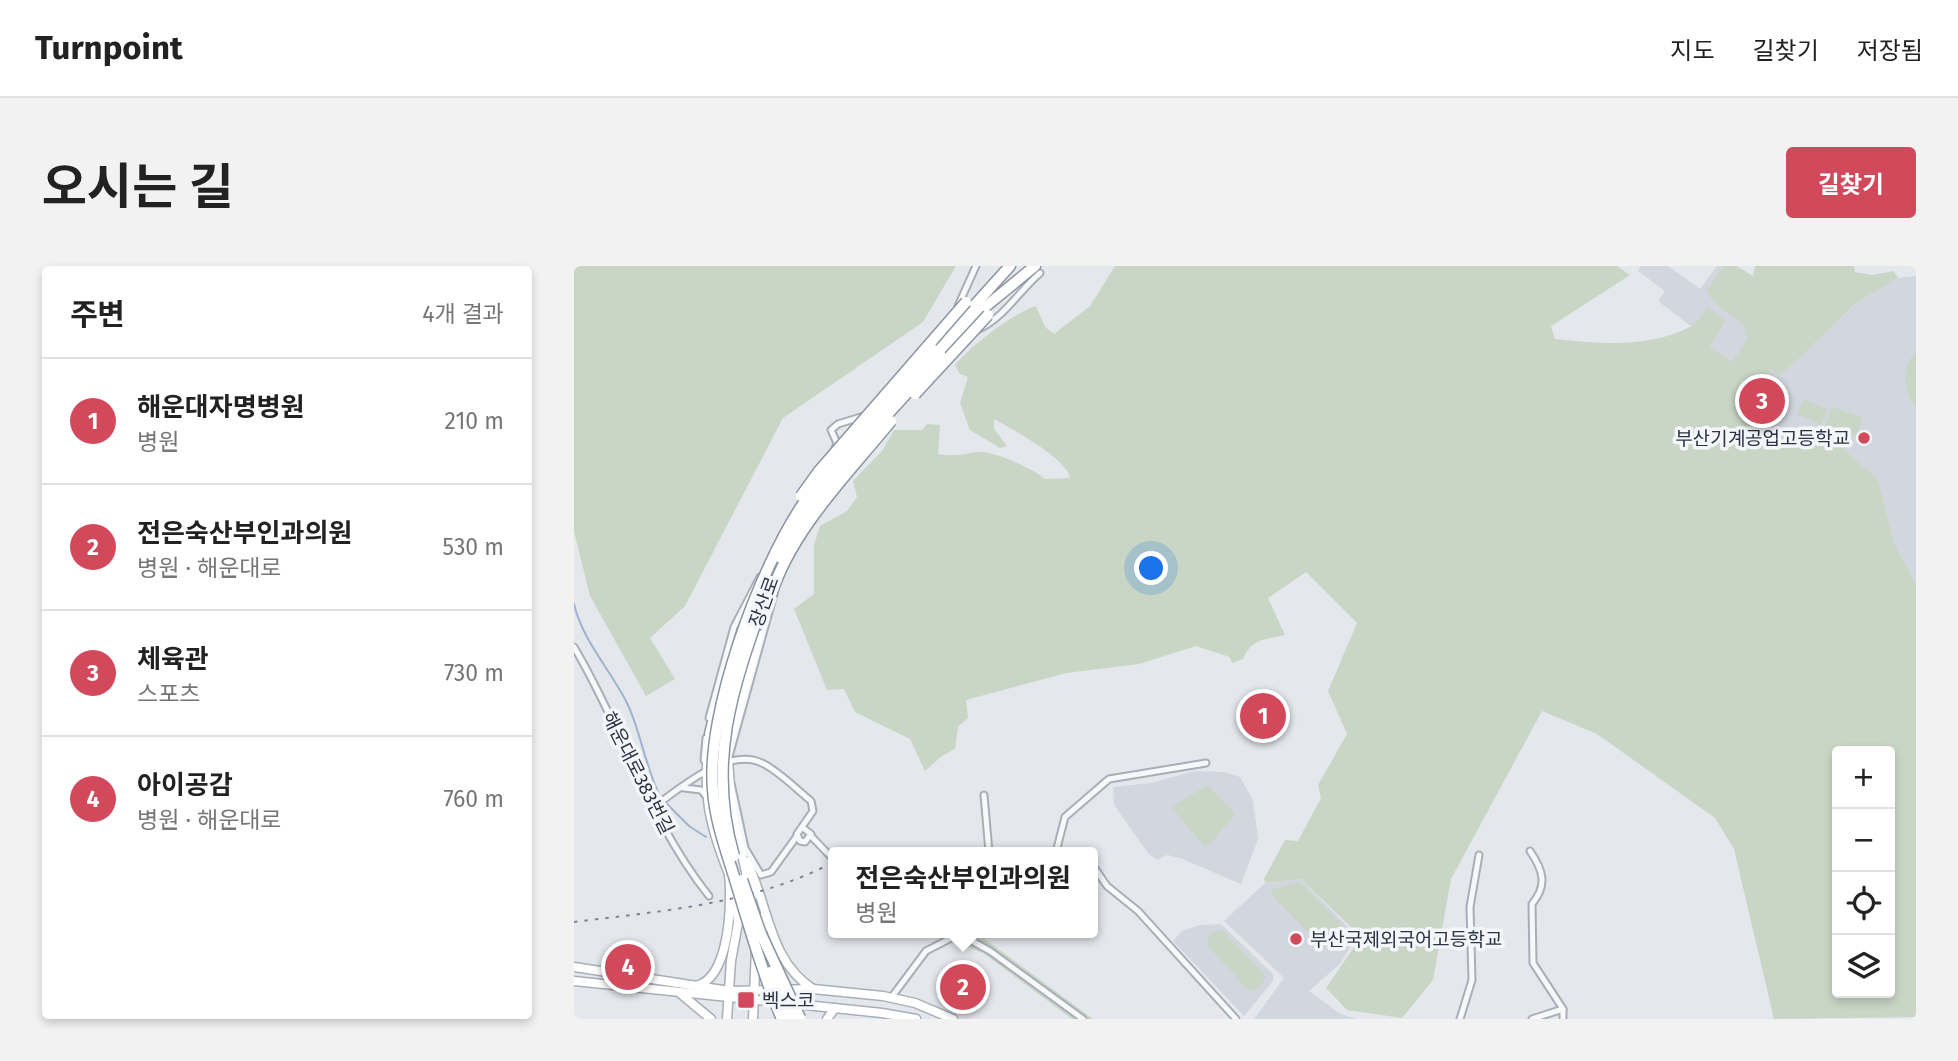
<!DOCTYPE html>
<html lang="ko">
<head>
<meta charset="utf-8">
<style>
	:root { --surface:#fff; --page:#f2f2f2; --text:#222; --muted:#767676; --line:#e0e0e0; --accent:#d1495b }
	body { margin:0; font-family:"Fira Sans","Noto Sans KR",sans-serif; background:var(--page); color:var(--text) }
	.controls { position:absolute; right:21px; bottom:21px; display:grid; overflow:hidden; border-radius:7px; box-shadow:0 4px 10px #0003 }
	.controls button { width:63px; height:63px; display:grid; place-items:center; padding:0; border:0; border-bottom:2px solid var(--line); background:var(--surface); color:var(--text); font:35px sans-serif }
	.you { position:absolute; left:578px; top:303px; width:24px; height:24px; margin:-18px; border:5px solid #fff; border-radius:50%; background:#1a73e8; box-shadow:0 0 0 10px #1a73e833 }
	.badge { display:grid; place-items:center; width:46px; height:46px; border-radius:50%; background:var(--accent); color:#fff; font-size:23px; font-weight:700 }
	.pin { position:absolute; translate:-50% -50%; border:4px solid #fff; box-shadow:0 2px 7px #0006 }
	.popup { position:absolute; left:254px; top:581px; width:270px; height:91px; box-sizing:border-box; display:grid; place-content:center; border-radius:7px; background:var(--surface); filter:drop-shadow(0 2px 5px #0005); font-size:23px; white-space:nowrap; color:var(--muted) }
	.popup b { font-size:26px; color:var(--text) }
	.popup::after { content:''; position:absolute; left:50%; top:100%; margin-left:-14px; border:14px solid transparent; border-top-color:var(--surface) }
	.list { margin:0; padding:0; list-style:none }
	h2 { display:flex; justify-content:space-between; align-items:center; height:91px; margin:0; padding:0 28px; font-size:30px }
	h2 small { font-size:23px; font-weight:400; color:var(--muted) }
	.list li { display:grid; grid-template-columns:46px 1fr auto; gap:21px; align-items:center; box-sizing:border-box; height:126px; padding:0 28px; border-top:2px solid var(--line) }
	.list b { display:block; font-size:26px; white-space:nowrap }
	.list p { margin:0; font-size:23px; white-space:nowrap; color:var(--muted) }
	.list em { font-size:23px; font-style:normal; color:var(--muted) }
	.icon { flex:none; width:38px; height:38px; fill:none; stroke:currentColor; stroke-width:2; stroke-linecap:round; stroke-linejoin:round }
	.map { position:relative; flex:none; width:1342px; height:753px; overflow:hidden; border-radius:7px }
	header { display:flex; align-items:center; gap:42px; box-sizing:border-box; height:98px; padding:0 35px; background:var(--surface); border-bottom:2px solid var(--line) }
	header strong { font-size:33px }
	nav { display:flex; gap:38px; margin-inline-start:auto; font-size:24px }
	.intro { display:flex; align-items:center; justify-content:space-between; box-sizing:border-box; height:168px; padding:0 42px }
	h1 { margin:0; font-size:49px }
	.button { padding:18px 32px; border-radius:7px; background:var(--accent); color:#fff; font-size:24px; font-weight:700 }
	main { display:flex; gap:42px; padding:0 42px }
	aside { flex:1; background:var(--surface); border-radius:7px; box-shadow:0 4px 10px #0003 }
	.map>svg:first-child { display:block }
	.built { fill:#d2d6de }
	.green { fill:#c9d6c5; fill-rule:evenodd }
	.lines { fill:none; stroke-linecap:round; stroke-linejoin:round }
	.stream { stroke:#9fb4cc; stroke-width:2 }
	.street-casing { stroke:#a9aeb7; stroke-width:9 }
	.secondary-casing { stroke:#a9aeb7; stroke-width:11 }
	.highway-casing { stroke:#8b94a3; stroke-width:13 }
	.street { stroke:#f7f8fa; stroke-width:5 }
	.secondary { stroke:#fff; stroke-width:8 }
	.highway { stroke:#fff; stroke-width:10 }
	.rail { stroke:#7d8696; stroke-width:2; stroke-dasharray:3.5 7; stroke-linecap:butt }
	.highway-bridge-casing { stroke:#8b94a3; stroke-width:13; stroke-linecap:butt }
	.highway-bridge { stroke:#fff; stroke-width:10 }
	.poi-dot { fill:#d1495b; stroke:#f4f6f9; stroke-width:2.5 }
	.labels { text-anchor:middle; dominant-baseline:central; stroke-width:7; stroke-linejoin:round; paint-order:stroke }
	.poi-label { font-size:19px; fill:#2b3445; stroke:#f4f6f9; text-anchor:start }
	.street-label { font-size:19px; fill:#2b3445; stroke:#f4f6f9 }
</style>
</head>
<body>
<header>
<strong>Turnpoint</strong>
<nav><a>지도</a><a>길찾기</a><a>저장됨</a></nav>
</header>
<div class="intro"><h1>오시는 길</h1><a class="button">길찾기</a></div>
<main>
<aside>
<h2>주변<small>4개 결과</small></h2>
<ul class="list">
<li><span class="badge">1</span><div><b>해운대자명병원</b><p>병원</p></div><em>210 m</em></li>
<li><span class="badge">2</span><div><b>전은숙산부인과의원</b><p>병원 · 해운대로</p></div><em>530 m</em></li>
<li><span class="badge">3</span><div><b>체육관</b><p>스포츠</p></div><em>730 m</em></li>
<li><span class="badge">4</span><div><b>아이공감</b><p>병원 · 해운대로</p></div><em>760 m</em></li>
</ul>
</aside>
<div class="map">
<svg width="1342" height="753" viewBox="0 0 1342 753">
	<rect width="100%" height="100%" fill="#e4e7ec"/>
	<g class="built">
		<path d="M1067 0H1094L1126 23 1143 0H1162L1180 11 1173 73 1158 97 1136 81 1152 56 1118 61 1084 35 1091 25 1064 5Z"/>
		<path d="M1342 10V318L1320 277 1304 213 1181 161 1159 138 1198 104 1207 110 1281 38 1324 12Z"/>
		<path d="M621 505 651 506 666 511 679 534 684 573 667 618 606 592 593 589 583 594 574 587 540 539 539 521 577 517Z"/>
		<path d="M727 613 777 664 776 681 766 698 735 725 765 747 782 753H680L710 712 650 655 691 617Z"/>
		<path d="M647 658 699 708V715L670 750 599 675 608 665 626 659Z"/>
	</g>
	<g class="green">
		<path d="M0 0H382L349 56 209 152 111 340 76 372 101 413 72 430 16 330 0 265Z"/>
		<path d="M541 0H1043L1056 9 977 60 981 73C1026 78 1074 82 1116 61 1123 58 1129 47 1134 41L1152 55 1136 81 1158 96 1173 73 1170 59 1139 36 1133 24 1150 0H1162L1179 10 1181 0H1280L1281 6 1298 9 1320 5 1324 12 1281 38 1207 110 1198 104 1159 138 1181 161 1192 156 1268 182 1304 213 1320 277 1342 318V751L1200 753 1160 583 1141 552 1023 468 968 445 877 613 859 714 828 752 773 744 752 722 787 671 727 613 691 617 690 613 711 574 724 575 747 532 744 519 773 468 754 425 783 357 732 306 694 332 711 369C692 373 677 373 669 393L658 397 656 391 622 380 565 398 492 407 392 434 394 452 384 461 381 483 368 490 351 505 336 473 281 446 270 423 253 424 220 343 240 328V279L246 260 273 245 283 231 279 215 308 185 320 164H348L353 158 366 159 364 188C379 191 389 188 403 186 418 184 460 203 471 213L496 212C494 193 438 163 420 153V163L433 180 426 182 396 164 386 137 394 111 386 108 381 99C397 80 437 48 462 40L471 61 480 68 516 40ZM1263 485H1316V727H1263Z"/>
		<path d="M1342 85V141C1329 124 1327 102 1342 85Z"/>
		<path d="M1230 133 1254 144 1247 159 1223 148Z"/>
		<path d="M1258 141 1289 152 1282 171 1251 161Z"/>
		<path d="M634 519 661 548 638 576 630 580 597 541Z"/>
		<path d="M726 616 771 662 749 682 698 629 697 624Z"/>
		<path d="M641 665H649L691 709 689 717 680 725 671 721 633 679 636 668Z"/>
		<path d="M402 668 408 671 519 753H498L409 687 383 677Z"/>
	</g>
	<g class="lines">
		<g class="stream">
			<path d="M0 338C9 375 35 402 52 435 66 462 70 497 85 528"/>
			<path d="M93 538 115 560 132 571"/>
		</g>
		<g class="street-casing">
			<g id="street">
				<path d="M384 40 402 0"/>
				<path d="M403 64C430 52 444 26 466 7"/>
				<path d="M261 183 263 177 257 164 264 158 290 150"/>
				<path d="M0 381C48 461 75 555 135 630"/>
				<path d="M135 452 160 361 186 311"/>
				<path d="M130 494 132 472"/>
				<path d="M154 494 200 328"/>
				<path d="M157 517 171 582 187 609 197 606 223 570"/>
				<path d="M110 522 127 524 132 530"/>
				<path d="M410 529 415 586"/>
				<path d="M80 541C107 521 156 479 190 498 207 507 222 523 237 535L239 545 223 568 226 575 231 576 237 568 229 562"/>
				<path d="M237 570 260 594"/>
				<path d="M956 585C969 604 974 619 958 638L959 697 989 743V753"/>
				<path d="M482 586 491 551 535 513 632 497"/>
				<path d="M518 598 533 620 564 645 662 753"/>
				<path d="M389 670 416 685 509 753"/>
				<path d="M317 732 352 685 387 667"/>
				<path d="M886 753 898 714 896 641 905 589"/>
				<path d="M958 753 989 743"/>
			</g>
		</g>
		<g class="secondary-casing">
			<g id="secondary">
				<path d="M136 468C128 524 134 556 155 608"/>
				<path d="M154 494 158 546 178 632"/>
				<path d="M173 596C195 641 195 695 239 723"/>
				<path d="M187 696 190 650"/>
				<path d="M0 701 155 725 239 723 309 730 341 737 379 753"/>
				<path d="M0 715 308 747 342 753"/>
				<path d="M122 720C156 712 158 637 155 608"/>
				<path d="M107 728 137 753"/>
				<path d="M153 753 157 695 164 657 161 627"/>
				<path d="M179 753 182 683"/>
				<path d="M253 753 261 742"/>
			</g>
		</g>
		<g class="highway-casing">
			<g id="highway">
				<path d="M360 84 436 0"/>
				<path d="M367 90 411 41 461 0"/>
				<path d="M136 468 142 444"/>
				<path d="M156 469 184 369"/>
			</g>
		</g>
		<use href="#street" class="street"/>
		<use href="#secondary" class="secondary"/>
		<use href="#highway" class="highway"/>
		<path class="rail" d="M0 656C86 645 173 639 252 600"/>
		<g class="highway-bridge-casing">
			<g id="highway-bridge">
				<path d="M341 128 414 49"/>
				<path d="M227 230 245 205 392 36"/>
				<path d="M207 292C246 216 310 153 367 90"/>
				<path d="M197 329C218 263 274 208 317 155"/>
				<path d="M160 590C131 490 162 413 195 319"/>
				<path d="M168 614 187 668 226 752"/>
				<path d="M196 706 217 753"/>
				<path d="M208 753C189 709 176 663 162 617 153 587 141 556 139 524 132 447 185 303 229 238 266 183 316 134 360 84"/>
			</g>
		</g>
		<use href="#highway-bridge" class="highway-bridge"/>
	</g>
	<g class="poi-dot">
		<circle cx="1290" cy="172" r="7"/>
		<circle cx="722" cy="673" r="7"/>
		<rect x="163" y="725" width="18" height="18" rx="3.5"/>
	</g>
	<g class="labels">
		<g class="poi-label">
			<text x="1276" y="172" text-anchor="end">부산기계공업고등학교</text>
			<text x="736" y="673">부산국제외국어고등학교</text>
			<text x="188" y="734">벡스코</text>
		</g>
		<g class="street-label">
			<text transform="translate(190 336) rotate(-70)">장산로</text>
			<text transform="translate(64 507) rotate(63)">해운대로383번길</text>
		</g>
	</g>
</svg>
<div class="controls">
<button>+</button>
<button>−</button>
<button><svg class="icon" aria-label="locate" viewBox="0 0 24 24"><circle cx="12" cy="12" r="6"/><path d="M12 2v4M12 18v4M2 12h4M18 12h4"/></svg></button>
<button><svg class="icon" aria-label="layers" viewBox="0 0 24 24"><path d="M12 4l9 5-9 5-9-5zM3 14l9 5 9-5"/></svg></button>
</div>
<div class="you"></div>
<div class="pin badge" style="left:689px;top:450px">1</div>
<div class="pin badge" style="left:389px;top:721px">2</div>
<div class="popup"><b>전은숙산부인과의원</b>병원</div>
<div class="pin badge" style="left:1188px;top:135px">3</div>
<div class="pin badge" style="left:54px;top:701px">4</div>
</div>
</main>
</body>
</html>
